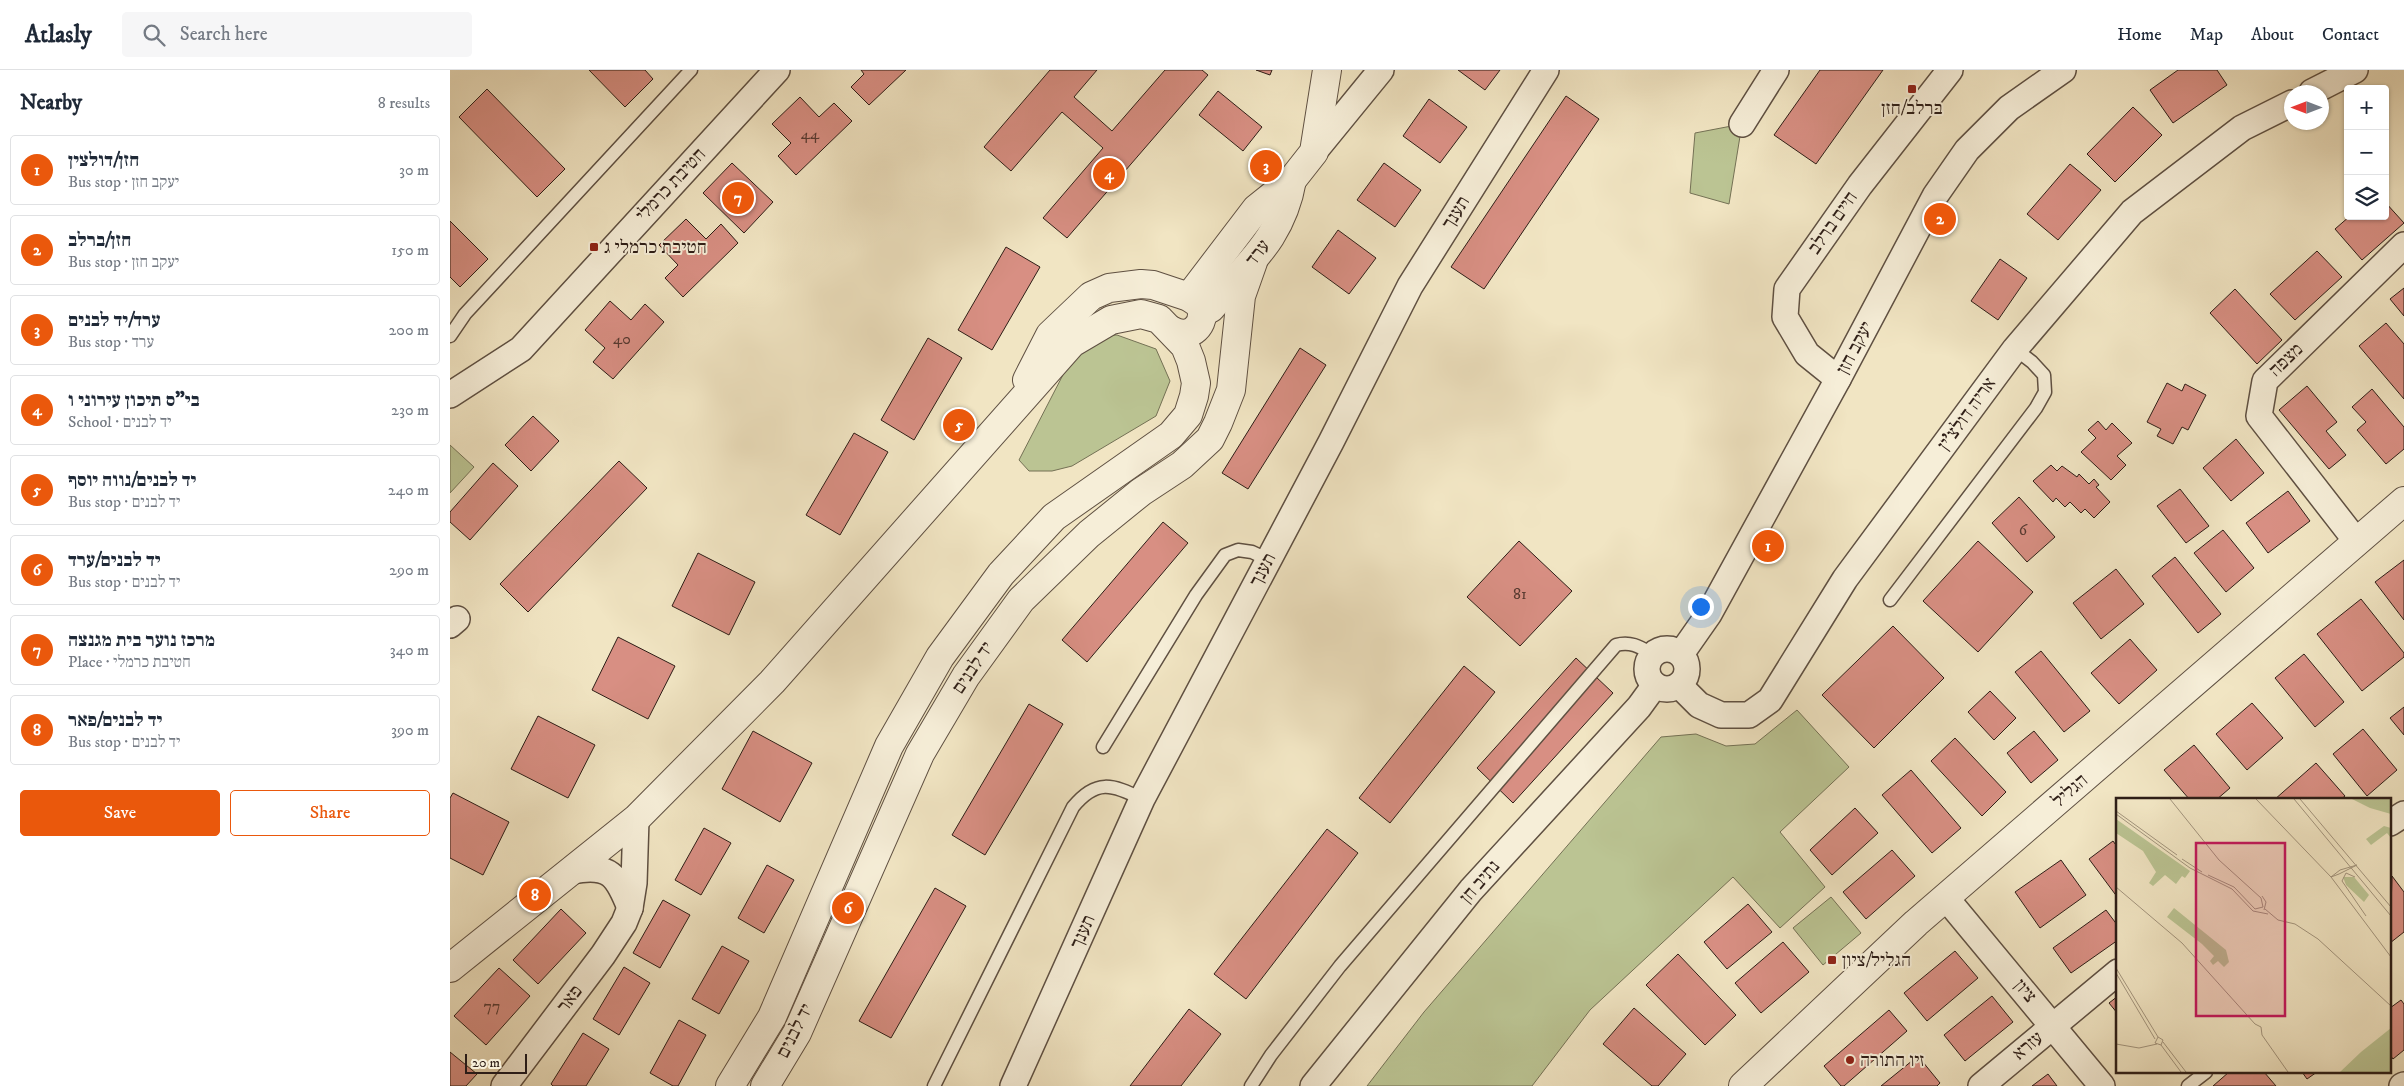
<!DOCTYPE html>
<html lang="en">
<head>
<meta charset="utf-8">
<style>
	:root { --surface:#fff; --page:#f6f6f7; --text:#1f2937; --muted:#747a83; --line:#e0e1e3; --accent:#ea580c }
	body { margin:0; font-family:"IM FELL DW Pica","Frank Ruhl Libre",serif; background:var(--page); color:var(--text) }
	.controls { position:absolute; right:15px; top:15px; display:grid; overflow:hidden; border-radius:5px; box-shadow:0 1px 4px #0004 }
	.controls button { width:45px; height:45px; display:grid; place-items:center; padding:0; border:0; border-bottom:1px solid var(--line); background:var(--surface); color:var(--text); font:25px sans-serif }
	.compass { position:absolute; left:1834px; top:15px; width:45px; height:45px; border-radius:50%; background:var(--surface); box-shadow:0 1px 4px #0004; rotate:270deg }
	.scale { position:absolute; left:15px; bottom:12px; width:62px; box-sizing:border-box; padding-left:5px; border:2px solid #2e1e17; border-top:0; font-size:14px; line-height:18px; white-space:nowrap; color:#2e1e17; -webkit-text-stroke:4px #f6eed8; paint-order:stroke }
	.you { position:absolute; left:1250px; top:536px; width:18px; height:18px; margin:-12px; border:4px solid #fff; border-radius:50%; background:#1a73e8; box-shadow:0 0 0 8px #1a73e833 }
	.badge { display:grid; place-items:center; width:32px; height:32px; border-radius:50%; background:var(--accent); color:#fff; font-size:16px; font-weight:700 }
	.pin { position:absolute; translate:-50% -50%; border:2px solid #fff; box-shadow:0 1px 5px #0006 }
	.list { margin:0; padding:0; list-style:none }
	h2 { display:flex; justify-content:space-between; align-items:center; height:65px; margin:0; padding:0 20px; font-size:21px }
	h2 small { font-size:16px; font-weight:400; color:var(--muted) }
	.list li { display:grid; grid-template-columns:32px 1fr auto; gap:15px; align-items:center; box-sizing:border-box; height:70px; margin:0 10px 10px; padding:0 10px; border:1px solid var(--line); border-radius:5px }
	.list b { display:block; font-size:19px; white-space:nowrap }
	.list p { margin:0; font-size:16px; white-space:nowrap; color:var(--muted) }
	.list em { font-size:16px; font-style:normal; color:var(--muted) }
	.actions { display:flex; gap:10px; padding:15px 20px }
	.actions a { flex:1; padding:11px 0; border:1px solid var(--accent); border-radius:5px; text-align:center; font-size:18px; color:var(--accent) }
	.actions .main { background:var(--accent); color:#fff }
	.icon { flex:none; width:28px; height:28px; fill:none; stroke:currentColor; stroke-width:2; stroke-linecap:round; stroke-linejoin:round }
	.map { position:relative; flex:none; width:1954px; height:1016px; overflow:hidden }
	header { display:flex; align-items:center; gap:30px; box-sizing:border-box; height:70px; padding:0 25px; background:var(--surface); border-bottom:1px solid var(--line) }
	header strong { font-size:24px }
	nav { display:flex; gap:28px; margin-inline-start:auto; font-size:18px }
	.search { width:350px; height:45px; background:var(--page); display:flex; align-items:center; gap:12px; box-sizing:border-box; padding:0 18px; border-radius:5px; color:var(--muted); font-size:19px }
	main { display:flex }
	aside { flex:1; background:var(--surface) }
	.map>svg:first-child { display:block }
	.green { fill:#bbc493; stroke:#747155 }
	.building { fill:#d88f83; stroke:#2e1e17 }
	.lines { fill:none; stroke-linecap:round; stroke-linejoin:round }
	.service-casing { stroke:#5f5042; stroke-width:15 }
	.minor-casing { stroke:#5f5042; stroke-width:28 }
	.tertiary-casing { stroke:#5f5042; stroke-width:30 }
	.service { stroke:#f6eed8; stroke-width:12 }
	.minor { stroke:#f6eed8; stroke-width:25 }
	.tertiary { stroke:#f6eed8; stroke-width:28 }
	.poi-dot { fill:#8f2418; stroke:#f6eed8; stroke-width:2 }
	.labels { text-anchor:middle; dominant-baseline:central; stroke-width:4; stroke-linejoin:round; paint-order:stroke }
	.number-label { font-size:16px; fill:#583a32 }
	.poi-label { font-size:19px; fill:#2e1e17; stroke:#f6eed8; text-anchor:start }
	.street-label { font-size:19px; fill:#2e1e17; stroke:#f6eed8 }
	.inset-road { fill:none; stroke:#a3957e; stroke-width:1 }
	.view { fill:#c2185b; fill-opacity:0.15; stroke:#c2185b; stroke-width:2.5 }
	.inset-edge { fill:none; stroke:#2e1e17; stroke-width:2.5 }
</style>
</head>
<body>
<header>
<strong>Atlasly</strong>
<div class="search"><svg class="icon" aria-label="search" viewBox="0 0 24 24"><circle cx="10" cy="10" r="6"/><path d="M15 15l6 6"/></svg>Search here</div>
<nav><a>Home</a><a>Map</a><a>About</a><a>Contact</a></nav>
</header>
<main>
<aside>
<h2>Nearby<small>8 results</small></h2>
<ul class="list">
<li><span class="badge">1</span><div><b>חזן/דולצין</b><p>Bus stop · יעקב חזן</p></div><em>30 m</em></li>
<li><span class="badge">2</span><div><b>חזן/ברלב</b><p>Bus stop · יעקב חזן</p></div><em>150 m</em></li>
<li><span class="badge">3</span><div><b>ערד/יד לבנים</b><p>Bus stop · ערד</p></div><em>200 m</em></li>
<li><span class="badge">4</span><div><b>בי&quot;ס תיכון עירוני ו</b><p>School · יד לבנים</p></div><em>230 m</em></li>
<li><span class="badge">5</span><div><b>יד לבנים/נווה יוסף</b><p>Bus stop · יד לבנים</p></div><em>240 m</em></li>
<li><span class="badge">6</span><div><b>יד לבנים/ערד</b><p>Bus stop · יד לבנים</p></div><em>290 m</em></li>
<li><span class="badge">7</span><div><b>מרכז נוער בית מגנצה</b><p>Place · חטיבת כרמלי</p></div><em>340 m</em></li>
<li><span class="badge">8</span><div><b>יד לבנים/פאר</b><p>Bus stop · יד לבנים</p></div><em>390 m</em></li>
</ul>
<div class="actions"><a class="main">Save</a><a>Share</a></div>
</aside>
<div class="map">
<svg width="1954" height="1016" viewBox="0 0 1954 1016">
	<rect width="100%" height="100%" fill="#f1e5c3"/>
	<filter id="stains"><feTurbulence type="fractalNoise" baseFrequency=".004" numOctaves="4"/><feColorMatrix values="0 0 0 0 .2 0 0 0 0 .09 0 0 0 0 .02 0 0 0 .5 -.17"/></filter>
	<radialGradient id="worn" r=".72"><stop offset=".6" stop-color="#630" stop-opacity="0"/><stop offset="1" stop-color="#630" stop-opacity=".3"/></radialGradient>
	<g class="green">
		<path d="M1292 54 1279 134 1240 123 1245 63Z"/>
		<path d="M647 265H667L706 279 720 311 706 346 622 396 602 401H579L569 390 616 299Z"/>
		<path d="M0 375 24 397 0 423Z"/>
		<path d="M1347 640 1399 697 1330 762 1375 817 1330 858 1283 807 1140 940 1082 1016H917L974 942 1211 667 1246 664 1276 676 1305 674Z"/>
		<path d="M1381 827 1411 863 1373 895 1343 858Z"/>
	</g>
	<g class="building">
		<path d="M139 0H195L203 9 175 37Z"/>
		<path d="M411 0H456L419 35 401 17 414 4Z"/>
		<path d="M600 0H647L624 27 662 61 715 0H752L758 5 617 168 593 148 653 78 612 42 561 101 534 77Z"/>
		<path d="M806 0H822L820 5Z"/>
		<path d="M1008 0H1050L1035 20Z"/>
		<path d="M1370 0H1433L1366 94 1324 65Z"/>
		<path d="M1728 0H1767L1777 15 1723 53 1700 20Z"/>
		<path d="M37 19 115 99 87 127 9 47Z"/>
		<path d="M768 21 812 57 793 81 749 45Z"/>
		<path d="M1116 26 1149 49 1034 219 1001 197Z"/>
		<path d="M350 27 369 47 384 33 402 51 346 105 328 86 341 73 322 54Z"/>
		<path d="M979 29 1017 57 990 93 953 66Z"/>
		<path d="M1683 37 1712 65 1665 112 1637 84Z"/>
		<path d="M282 93 323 132 294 163 253 123Z"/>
		<path d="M934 93 971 120 945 157 907 130Z"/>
		<path d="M1620 94 1651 120 1608 170 1577 144Z"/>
		<path d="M1935 132 1954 153 1912 190 1885 159 1900 146H1935Z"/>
		<path d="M236 149 256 169 271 154 288 173 233 227 215 208 228 195 209 175Z"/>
		<path d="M0 151 38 189 10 217 0 207Z"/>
		<path d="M888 160 926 188 899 224 862 197Z"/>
		<path d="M556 177 590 197 542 280 508 260Z"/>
		<path d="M1867 181 1892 207 1845 250 1820 224Z"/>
		<path d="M1550 189 1577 208 1548 250 1521 231Z"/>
		<path d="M1954 218V246L1940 229Z"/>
		<path d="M1785 219 1832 270 1807 294 1760 243Z"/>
		<path d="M160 231 181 250 195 234 214 252 163 309 143 292 155 278 135 260Z"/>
		<path d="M1936 253 1954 274V329L1909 276Z"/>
		<path d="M478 268 512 288 464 370 431 350Z"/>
		<path d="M850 278 876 295 798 419 772 403Z"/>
		<path d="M1717 313 1732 321 1735 314 1756 325 1738 360 1732 357 1723 374 1707 366 1711 359 1697 352Z"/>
		<path d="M1857 316 1887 352 1876 361 1896 385 1879 399 1829 340Z"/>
		<path d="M1922 319 1954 357V379L1936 394 1907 360 1916 352 1902 337Z"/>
		<path d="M83 346 109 371 81 401 55 375Z"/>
		<path d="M1648 351 1656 360 1662 353 1682 373 1667 386 1676 395 1661 410 1631 382 1646 368 1638 360Z"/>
		<path d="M404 363 438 382 390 465 356 445Z"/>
		<path d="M1786 369 1814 403 1781 431 1753 398Z"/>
		<path d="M169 391 197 418 78 542 50 514Z"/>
		<path d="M43 393 68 416 20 470 0 452V442Z"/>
		<path d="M1601 395 1607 401 1612 396 1627 407 1629 404 1639 414 1644 409 1649 415 1646 417 1660 432 1644 448 1635 439 1631 443 1620 432 1615 437 1606 428 1603 432 1583 411Z"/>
		<path d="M1730 419 1759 456 1736 473 1707 436Z"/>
		<path d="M1838 421 1860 451 1818 483 1796 453Z"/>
		<path d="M1569 427 1605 467 1577 492 1542 453Z"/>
		<path d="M713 452 738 473 637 592 612 570Z"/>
		<path d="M1773 460 1804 498 1776 522 1744 483Z"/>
		<path d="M1069 471 1122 521 1070 576 1017 527Z"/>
		<path d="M1528 471 1583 522 1528 582 1473 531Z"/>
		<path d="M248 483 305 512 279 565 222 536Z"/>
		<path d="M1725 487 1771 544 1748 563 1702 506Z"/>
		<path d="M1954 490V550L1925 512Z"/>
		<path d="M1666 499 1694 534 1651 569 1623 533Z"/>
		<path d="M1911 529 1954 583V587L1912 621 1867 564Z"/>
		<path d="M1443 556 1494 608 1424 678 1372 625Z"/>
		<path d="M168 567 225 596 198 649 142 620Z"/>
		<path d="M1680 569 1707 600 1669 634 1641 603Z"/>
		<path d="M1591 581 1640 641 1614 662 1565 602Z"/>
		<path d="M1854 584 1894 632 1865 657 1825 608Z"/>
		<path d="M1126 588 1163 623 1063 733 1027 698Z"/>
		<path d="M1014 596 1045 622 940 753 909 728Z"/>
		<path d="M1540 621 1566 648 1544 670 1518 642Z"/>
		<path d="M1802 633 1833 668 1797 700 1766 664Z"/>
		<path d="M579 634 613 654 535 785 502 765Z"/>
		<path d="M1954 637V665L1940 648Z"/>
		<path d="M88 646 145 675 118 728 61 699Z"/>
		<path d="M1913 659 1947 700 1917 726 1883 684Z"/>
		<path d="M303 661 362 693 330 752 272 719Z"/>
		<path d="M1584 661 1608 690 1581 713 1557 683Z"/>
		<path d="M1505 668 1556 722 1532 746 1481 691Z"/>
		<path d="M1744 675 1780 718 1766 730H1740L1714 700Z"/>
		<path d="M1866 693 1895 726 1890 730H1824Z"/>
		<path d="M1461 700 1511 758 1482 783 1432 725Z"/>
		<path d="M3 723 59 752 33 805 0 788V728Z"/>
		<path d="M1405 738 1428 763 1382 805 1360 780Z"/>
		<path d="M254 758 281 773 251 825 225 810Z"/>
		<path d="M877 759 908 783 796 929 764 904Z"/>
		<path d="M1663 771 1668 778V828L1639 789Z"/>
		<path d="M1442 780 1465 806 1416 849 1393 822Z"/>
		<path d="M1611 790 1636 825 1590 858 1565 822Z"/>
		<path d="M317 795 344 810 314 863 288 848Z"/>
		<path d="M1942 806 1954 822V862L1940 873Z"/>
		<path d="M485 818 516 836 441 968 409 951Z"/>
		<path d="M213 830 240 845 210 898 183 883Z"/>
		<path d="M1298 834 1322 862 1277 899 1254 872Z"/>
		<path d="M111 839 136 863 88 914 63 890Z"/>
		<path d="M1656 840 1668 856V870L1621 903 1603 878Z"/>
		<path d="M1333 872 1359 902 1311 943 1285 913Z"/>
		<path d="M272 876 299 891 269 944 242 929Z"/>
		<path d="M1505 881 1528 908 1477 951 1454 923Z"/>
		<path d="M1228 884 1286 945 1255 975 1196 915Z"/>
		<path d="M174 897 200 913 169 965 143 949Z"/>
		<path d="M49 898 80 926 36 975 4 946Z"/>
		<path d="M1542 926 1563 952 1515 991 1494 965Z"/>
		<path d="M1668 926V944L1659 933Z"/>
		<path d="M1951 930 1954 934V980L1943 989 1940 985V938Z"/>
		<path d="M1184 938 1236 984 1208 1016H1202L1153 974Z"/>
		<path d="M739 939 771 964 731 1016H680Z"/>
		<path d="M1439 940 1457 961 1394 1016H1391L1374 996Z"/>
		<path d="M229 950 256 965 228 1016H223L200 1003Z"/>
		<path d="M133 963 159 979 136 1016H103L101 1014Z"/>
		<path d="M0 982 27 1004 16 1016H0Z"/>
		<path d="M1468 986 1490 1013 1487 1016H1431Z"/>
		<path d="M1779 1002H1814L1826 1016H1763Z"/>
		<path d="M1852 1002H1867L1857 1009Z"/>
		<path d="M1598 1004 1607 1016H1582Z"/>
	</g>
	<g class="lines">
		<g class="service-casing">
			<g id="service">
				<path d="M0 266 15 244 241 0"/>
				<path d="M1440 530 1586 338 1595 322 1594 305 1582 292 1565 279"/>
				<path d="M653 677 746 525 775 485 788 480 802 482 819 490"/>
				<path d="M484 1016 623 737C646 709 662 714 692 729"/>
				<path d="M801 1016 821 985 890 896 1166 575C1181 571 1190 577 1202 584"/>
				<path d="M1738 1016 1756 1002"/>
			</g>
		</g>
		<g class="minor-casing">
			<g id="minor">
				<path d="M1862 22 1905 0"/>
				<path d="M1292 54 1326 0"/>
				<path d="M864 82 931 0"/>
				<path d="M1388 309 1357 284 1335 247 1337 219 1410 115 1500 0"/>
				<path d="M0 325 71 279 327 0"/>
				<path d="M1907 472 1809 346 1815 311 1954 175"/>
				<path d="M0 555 7 549"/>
				<circle cx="1217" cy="599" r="20"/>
				<path d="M1231 584 1259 544 1388 309 1485 126 1517 80 1559 38 1613 0"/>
				<path d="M1229 615 1249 635 1271 645H1299L1320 630 1395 509 1565 279 1682 142 1792 58 1842 33"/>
				<path d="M1940 753 1954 744"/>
				<path d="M122 801C160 794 167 805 180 838"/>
				<path d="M1496 828 1652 1016"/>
				<path d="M54 1016 153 885 174 853 180 838 184 813 186 749"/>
				<path d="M563 1016 692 729 881 372 960 216 1096 0"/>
				<path d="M863 1016 1021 820 1189 637 1205 615"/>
				<path d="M1531 1016 1668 902"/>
				<path d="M1952 1016 1954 1015"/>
			</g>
		</g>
		<g class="tertiary-casing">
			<g id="tertiary">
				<path d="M739 227 806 139 842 110 864 82 877 0"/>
				<path d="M753 242 761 238C797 194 832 169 842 110"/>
				<path d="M577 310 600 265 641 226 659 218 691 214 703 215 739 227 748 233 752 240C754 258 738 270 721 260"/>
				<path d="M0 898 186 749 322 612 622 273 661 250 691 244 709 249 735 276 741 291 746 313 744 326 738 345 721 365 604 447 551 504 490 587 439 676 322 947 280 1016"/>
				<path d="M315 1016 347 963 470 684 516 606 571 530 639 464 691 422 732 395 760 369 768 353 781 320 791 226 803 192"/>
				<path d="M1293 1016 1466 853 1954 431"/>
			</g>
		</g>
		<use href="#service" class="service"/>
		<use href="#minor" class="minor"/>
		<use href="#tertiary" class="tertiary"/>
	</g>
	<g class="poi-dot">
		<rect x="1457" y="14" width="10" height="10" rx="2.5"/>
		<rect x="139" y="172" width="10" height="10" rx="2.5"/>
		<rect x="1377" y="885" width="10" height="10" rx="2.5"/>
		<circle cx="1400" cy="990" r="5"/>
	</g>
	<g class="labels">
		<g class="number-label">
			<text x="360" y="64">44</text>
			<text x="172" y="269">40</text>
			<text x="1573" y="460">6</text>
			<text x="1070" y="524">81</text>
			<text x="42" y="936">77</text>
		</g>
		<g class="poi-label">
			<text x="1462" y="38" text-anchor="middle">ברלב/חזן</text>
			<text x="154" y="177">חטיבת כרמלי ג</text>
			<text x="1392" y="890">הגליל/ציון</text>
			<text x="1410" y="990">זיו התורה</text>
		</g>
		<g class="street-label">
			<text transform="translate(221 115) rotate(-47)">חטיבת כרמלי</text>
			<text transform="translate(1006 143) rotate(-58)">תענך</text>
			<text transform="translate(1383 153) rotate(-55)">חיים ברלב</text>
			<text transform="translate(808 183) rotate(-53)">ערד</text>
			<text transform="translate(1405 278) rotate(-62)">יעקב חזן</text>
			<text transform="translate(1836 290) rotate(-44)">מצפה</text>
			<text transform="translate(1517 344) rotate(-54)">אריה דולצ'ין</text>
			<text transform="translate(813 500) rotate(-62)">תענך</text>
			<text transform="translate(523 598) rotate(-56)">יד לבנים</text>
			<text transform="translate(1620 721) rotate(-41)">הגליל</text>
			<text transform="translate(1030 812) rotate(-49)">נתיב חן</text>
			<text transform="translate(633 862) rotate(-66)">תענך</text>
			<text transform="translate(1575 921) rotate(50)">ציון</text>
			<text transform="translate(120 929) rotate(-53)">פאר</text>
			<text transform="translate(345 961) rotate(-63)">יד לבנים</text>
			<text transform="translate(1578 976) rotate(-40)">עזרא</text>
		</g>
	</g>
	<g transform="translate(1666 728)">
		<rect width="275" height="275" fill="#f1e5c3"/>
		<path d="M236 1H275V16L254 10ZM0 21 74 73 69 80 66 78 60 86 49 77 37 88 33 85 40 74 27 53 0 35ZM268 28 275 30V40L271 35 255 47 250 41ZM227 79H238L253 97 248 104 230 87ZM58 110 110 152 113 164 108 169 102 163 97 167 94 163 98 158 86 146 51 119ZM275 230V274H224L245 254Z" fill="#bbc493"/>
		<path class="inset-road" d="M54 1 103 62 145 100 147 109M140 1 215 79M178 1 275 118M184 1 275 109M0 13 61 57M0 16 74 70 116 91 137 113 152 116M66 61 86 74M241 67 223 76 215 79 224 72ZM92 77 118 89 139 111 147 109M215 79 275 159M239 79 230 75 226 83 250 118M0 89 66 145 139 226 145 229 146 237 172 274M146 98 150 104 148 112M149 111 162 122 179 126 202 141 275 208M0 170 42 239M0 175 39 241M47 244 70 274M0 246 23 250 41 246M45 247 47 242 42 239 39 245 45 247 65 274"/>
		<path class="view" d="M80 45H169V218H80Z"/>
		<rect width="275" height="275" class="inset-edge"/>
	</g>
	<rect width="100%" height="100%" filter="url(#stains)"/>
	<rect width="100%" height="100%" fill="url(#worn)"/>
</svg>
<div class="controls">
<button>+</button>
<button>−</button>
<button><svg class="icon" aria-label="layers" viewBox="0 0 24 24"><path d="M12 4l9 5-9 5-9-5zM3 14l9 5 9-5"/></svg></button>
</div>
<svg class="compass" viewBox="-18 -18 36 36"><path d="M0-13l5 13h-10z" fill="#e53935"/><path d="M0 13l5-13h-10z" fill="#747a83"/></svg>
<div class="scale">20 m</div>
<div class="you"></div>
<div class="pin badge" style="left:1318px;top:476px">1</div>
<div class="pin badge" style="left:1490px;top:149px">2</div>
<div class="pin badge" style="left:816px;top:96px">3</div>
<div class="pin badge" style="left:659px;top:104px">4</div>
<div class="pin badge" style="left:509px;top:355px">5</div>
<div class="pin badge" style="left:398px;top:838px">6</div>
<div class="pin badge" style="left:288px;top:128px">7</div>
<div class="pin badge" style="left:85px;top:825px">8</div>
</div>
</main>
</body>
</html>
